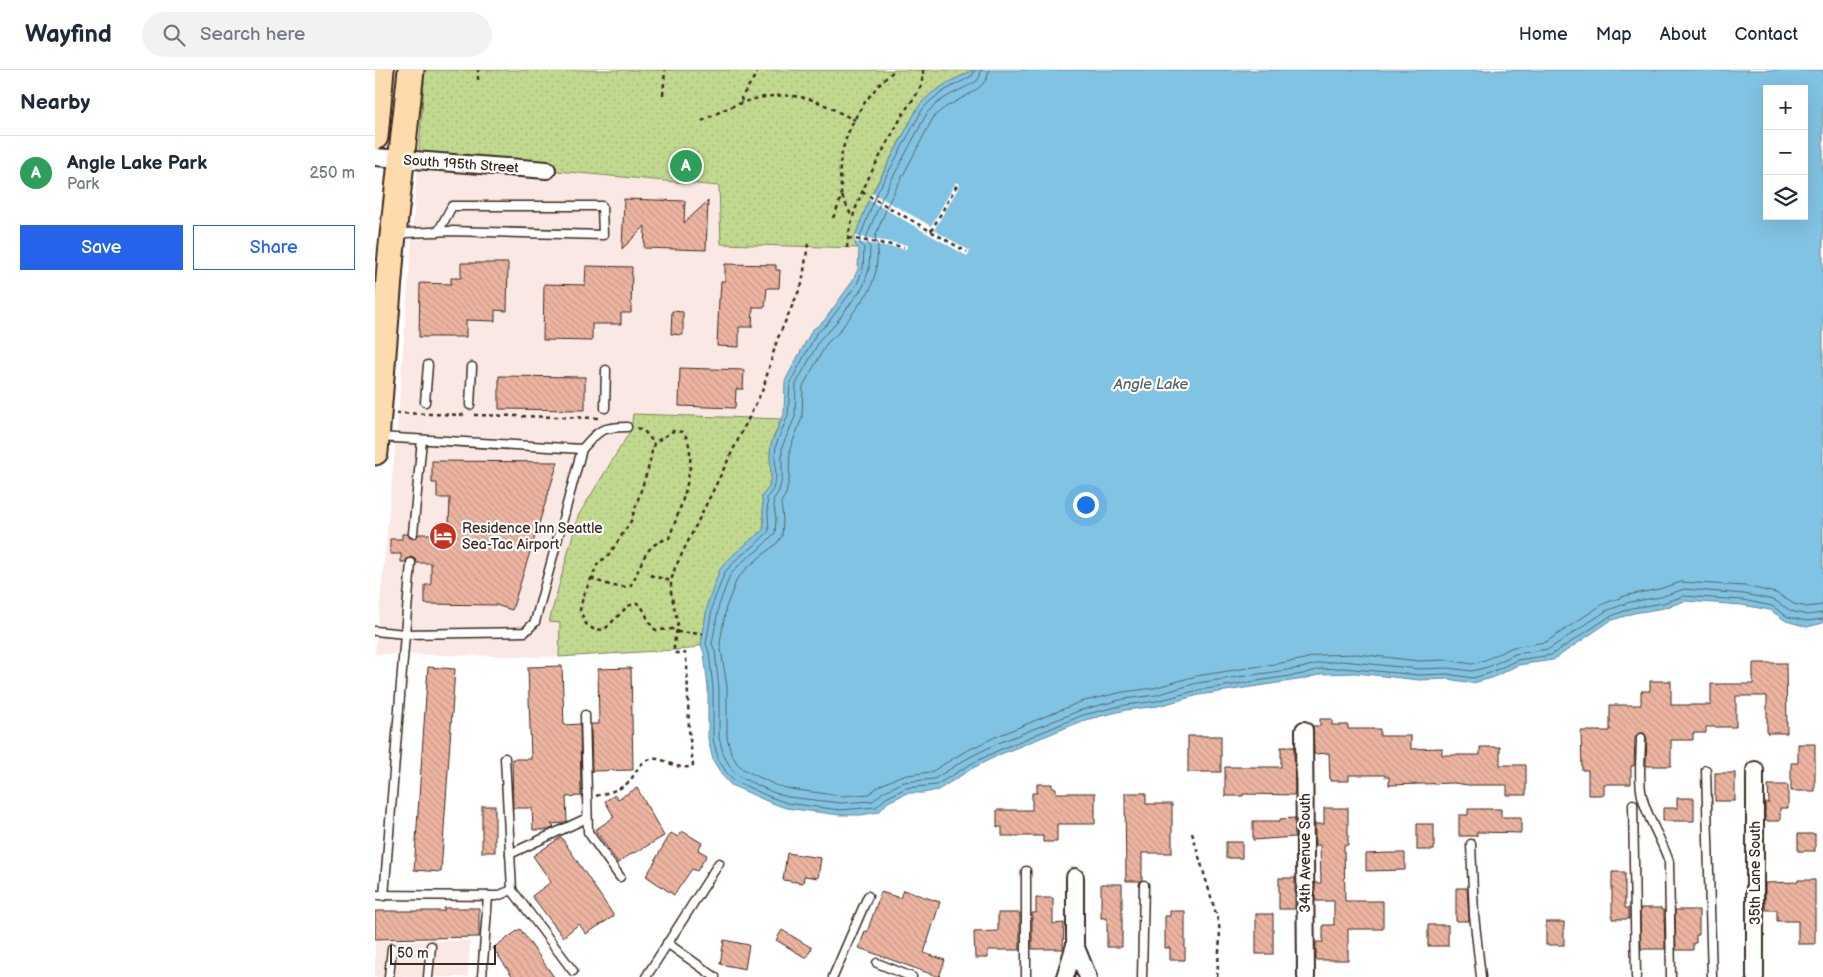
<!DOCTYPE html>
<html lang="en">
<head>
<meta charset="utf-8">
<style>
	:root { --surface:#fff; --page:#f2f2f3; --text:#1f2937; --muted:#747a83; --line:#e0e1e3; --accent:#2563eb }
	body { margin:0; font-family:"Balsamiq Sans",sans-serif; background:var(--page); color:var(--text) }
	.controls { position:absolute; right:15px; top:15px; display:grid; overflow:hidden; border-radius:0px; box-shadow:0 5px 20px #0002 }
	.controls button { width:45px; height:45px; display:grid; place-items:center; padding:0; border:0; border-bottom:1px solid var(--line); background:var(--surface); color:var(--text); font:25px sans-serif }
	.scale { position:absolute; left:15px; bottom:12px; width:106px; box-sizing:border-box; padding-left:5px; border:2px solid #3b2a1e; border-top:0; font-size:14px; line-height:18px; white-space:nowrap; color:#3b2a1e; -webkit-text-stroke:4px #fff; paint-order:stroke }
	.you { position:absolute; left:710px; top:434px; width:18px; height:18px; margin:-12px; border:4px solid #fff; border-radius:50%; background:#1a73e8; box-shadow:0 0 0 8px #1a73e833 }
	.badge { display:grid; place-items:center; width:32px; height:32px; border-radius:50%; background:var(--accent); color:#fff; font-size:16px; font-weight:700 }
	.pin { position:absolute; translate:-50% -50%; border:2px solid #fff; box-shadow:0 1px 5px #0006 }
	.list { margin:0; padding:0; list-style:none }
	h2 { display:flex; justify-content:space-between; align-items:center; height:65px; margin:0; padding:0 20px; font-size:21px }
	h2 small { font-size:16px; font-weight:400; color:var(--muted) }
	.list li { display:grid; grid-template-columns:32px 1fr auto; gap:15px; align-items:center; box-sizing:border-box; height:75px; padding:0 20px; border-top:1px solid var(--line) }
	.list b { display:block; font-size:19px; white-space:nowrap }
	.list p { margin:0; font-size:16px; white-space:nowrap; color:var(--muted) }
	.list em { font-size:16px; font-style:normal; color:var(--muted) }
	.actions { display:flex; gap:10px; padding:15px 20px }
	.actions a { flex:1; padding:11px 0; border:1px solid var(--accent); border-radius:0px; text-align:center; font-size:18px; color:var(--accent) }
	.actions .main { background:var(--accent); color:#fff }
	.icon { flex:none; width:28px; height:28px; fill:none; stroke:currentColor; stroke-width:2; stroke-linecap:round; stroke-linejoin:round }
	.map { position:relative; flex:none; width:1448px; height:907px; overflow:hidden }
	header { display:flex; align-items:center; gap:30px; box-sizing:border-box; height:70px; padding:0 25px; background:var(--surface); border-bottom:1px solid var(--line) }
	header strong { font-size:24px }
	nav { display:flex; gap:28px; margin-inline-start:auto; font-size:18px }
	.search { width:350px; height:45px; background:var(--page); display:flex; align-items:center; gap:12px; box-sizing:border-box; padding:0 18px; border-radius:28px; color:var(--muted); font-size:19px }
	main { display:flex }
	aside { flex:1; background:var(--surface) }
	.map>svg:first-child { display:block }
	.built { fill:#f9e8e3 }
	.park { fill:url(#park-dots); stroke:#7e8256 }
	.water { fill:#81c3e2; stroke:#658694; fill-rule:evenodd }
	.pier { fill:#fff }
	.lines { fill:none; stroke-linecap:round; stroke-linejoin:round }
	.shore { stroke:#57676c; stroke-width:1 }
	.building { fill:url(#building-back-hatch); stroke:#3b2a1e }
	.service-casing { stroke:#3b2a1e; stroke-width:11 }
	.minor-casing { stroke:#3b2a1e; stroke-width:20 }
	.primary-casing { stroke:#3b2a1e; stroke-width:29 }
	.path { stroke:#3b2a1e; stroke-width:2.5; stroke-dasharray:4 4; stroke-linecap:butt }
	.service { stroke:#fff; stroke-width:8 }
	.minor { stroke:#fff; stroke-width:16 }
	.primary { stroke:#fedbac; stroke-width:25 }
	.labels { text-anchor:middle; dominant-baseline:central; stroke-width:4.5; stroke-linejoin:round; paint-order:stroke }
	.street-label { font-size:14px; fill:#3b2a1e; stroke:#fff }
	.poi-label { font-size:14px; fill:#3b2a1e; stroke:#fff; text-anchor:start }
	.water-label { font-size:15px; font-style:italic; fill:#546063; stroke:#fff }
</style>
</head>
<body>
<header>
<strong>Wayfind</strong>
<div class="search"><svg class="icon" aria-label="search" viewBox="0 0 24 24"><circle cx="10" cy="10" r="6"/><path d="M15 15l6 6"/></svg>Search here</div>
<nav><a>Home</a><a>Map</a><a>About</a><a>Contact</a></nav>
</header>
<main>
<aside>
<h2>Nearby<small></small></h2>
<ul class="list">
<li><span class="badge" style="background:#2e9e5b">A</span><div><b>Angle Lake Park</b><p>Park</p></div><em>250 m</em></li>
</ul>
<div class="actions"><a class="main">Save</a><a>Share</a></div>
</aside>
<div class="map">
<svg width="1448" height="907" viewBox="0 0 1448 907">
	<defs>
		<pattern id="park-dots" width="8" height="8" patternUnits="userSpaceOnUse" patternTransform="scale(1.25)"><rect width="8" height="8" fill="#c1d98f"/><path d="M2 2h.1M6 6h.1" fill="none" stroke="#a7ba7b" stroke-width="1.8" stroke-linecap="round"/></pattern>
		<pattern id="building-back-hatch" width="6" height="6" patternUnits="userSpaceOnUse" patternTransform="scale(1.25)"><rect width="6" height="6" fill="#ecb4a1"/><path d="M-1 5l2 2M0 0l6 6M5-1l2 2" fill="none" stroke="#cb9b8a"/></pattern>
	</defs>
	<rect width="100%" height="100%" fill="#fff"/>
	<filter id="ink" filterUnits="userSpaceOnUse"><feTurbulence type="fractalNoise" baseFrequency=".02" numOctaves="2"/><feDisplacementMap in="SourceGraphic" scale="10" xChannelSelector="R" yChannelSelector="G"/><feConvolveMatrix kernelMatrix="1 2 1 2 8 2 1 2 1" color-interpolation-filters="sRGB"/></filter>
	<g filter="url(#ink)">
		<g class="built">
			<path d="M43 90 172 100 344 116 346 174 484 178 483 199 477 212 449 251 437 260 409 325V344L406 349 258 344 256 360 203 446 174 551 185 553 184 587 0 584 22 358Z"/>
			<path d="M0 871H95L93 907H0Z"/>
		</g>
		<g class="park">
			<path d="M50 0H599C578 10 557 19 543 37L497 123 480 166 484 178 346 174 344 116 172 100 43 90Z"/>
			<path d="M258 344 406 349 396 374 395 385 396 406 394 417 387 426 389 459 376 472 333 532 326 575 315 579 184 587 185 553 174 552 203 446 256 360Z"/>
		</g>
		<path class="water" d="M599 0H1448V553L1432 557 1411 551 1395 540 1367 535 1310 531 1289 538 1259 543 1235 551 1178 590 1143 595 1117 608 1098 613 1072 609 1044 610 981 603 946 604 929 609 824 625 783 636 751 640 710 650 626 684 598 698 563 720 548 723H532L513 732 504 742 486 745H465L411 738 394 732 356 715 347 705 338 690 333 669V618L329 583 326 575 333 532 345 499 359 484 389 459 387 426 394 417 396 406 395 385 396 374 409 344 410 311 437 260 449 251 477 212 483 199 484 179 480 175V166L494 130 543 37C557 19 578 10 599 0ZM1392 19H1429V146H1392Z"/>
		<g class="pier">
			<path d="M581 112 585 115 559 160 595 181 592 186 494 130 497 123 556 156Z"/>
			<path d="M480 166 532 175 531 179 480 172Z"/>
		</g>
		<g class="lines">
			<g class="shore">
				<path d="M600 0 597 6C579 16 560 23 547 40L501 125 485 167V173L489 178 488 199 482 214 452 254 441 264 415 313 413 345 401 375 400 386 401 407 398 419 392 428 394 461 379 476 363 488 350 502 338 533 331 574 334 582 338 618V669L343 688 351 702 360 711 395 727 412 733 465 740 501 737 511 728 531 718 561 715 596 694 624 680 708 645 750 635 782 631 824 620 928 604 945 599 968 598 1044 605 1072 604 1098 608 1115 603 1142 590 1176 585 1234 547 1257 538 1288 533 1309 526 1368 530 1397 536 1413 547 1432 551 1448 549"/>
				<path d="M606 0 605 6 602 11C585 21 565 27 552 43L507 128 491 168 495 178 494 199 488 217 457 258 446 268 421 314 420 347 407 377V409L404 421 398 430 401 449 400 463 383 480 367 492 355 505 344 535 337 574 340 581 344 618V668L349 686 356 698 363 706 397 722 413 727 466 733 498 731 508 722 529 712 559 709 593 688 621 674 706 640 749 629 781 625 822 613 926 598 945 593 967 591 1044 599 1073 598 1097 601 1113 597 1140 584 1174 579 1231 541 1255 532 1286 527 1309 519 1369 524 1399 530 1416 541 1432 545 1448 543"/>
				<path d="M614 0C613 24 573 29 558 48L514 132 500 167 503 177 501 201 495 220 463 263 452 273 428 316 427 348 415 379 414 410 411 424 406 432 408 450 407 466 402 473 372 498 362 509 351 537 345 573 352 617V667L356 683 362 693 368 699 400 715 415 719 467 726 494 724 504 716 525 706 556 702 589 682 618 668 705 632 748 622 779 618 821 606 925 590 944 585 982 584 1044 591 1072 590 1097 594 1110 590 1138 577 1171 572 1228 534 1253 525 1284 519 1306 512 1370 516 1401 523 1419 534 1432 537 1448 535"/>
			</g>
		</g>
		<g class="building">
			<path d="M249 129 310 131 309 153 333 131 331 180 269 178 270 156 247 179Z"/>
			<path d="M86 193H133L132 241 120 240V251L91 250V267H44L45 213 76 214V208H86Z"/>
			<path d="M350 194 401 195V200H405L404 218H392L390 237H378L377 257H364V277L342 276 344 229H345L346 211H350Z"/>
			<path d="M211 196 257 197 256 243H246V254H217V271L168 270 169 214 210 215Z"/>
			<path d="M297 241 308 242V265L296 264Z"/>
			<path d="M305 298 369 300 368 319H361L360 338 304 336Z"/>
			<path d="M124 306 210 307V340L124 339Z"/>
			<path d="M57 391 183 392 137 540 121 535 50 534V515H56V493H42L40 489 36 487 32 489 30 492H26V484H15V469H27V464H33L34 467 38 469 42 467 44 464H61L62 453H74L75 428H62V413H57Z"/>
			<path d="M1378 593H1411L1412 663H1392V626H1361V657H1331V663H1318V670H1296V696H1271L1272 668 1269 663H1264L1260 668 1259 696H1256V714H1229V725H1213V700H1207L1206 661H1235V635H1266V621H1275V611H1296V635H1336V614H1378Z"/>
			<path d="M187 596 189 655 205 654 206 726 191 727 192 751 188 753 176 754 179 757 174 760H158L157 738H138L137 689H156L153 597Z"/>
			<path d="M53 597 80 599 66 802 39 800Z"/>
			<path d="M256 598 258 700 217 701 216 654H224L223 599Z"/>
			<path d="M945 649H957V655H973V659H1005V666H1036V679L1067 678V685H1105V677H1125V695H1151V725H1132V715H1093L1079 713 1014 715V707H1010V705H974V711H955L954 683 939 684 938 656H945Z"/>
			<rect x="813" y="666" width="33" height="36"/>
			<path d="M1423 674H1440V721H1416V693H1423Z"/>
			<path d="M906 677H919L920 725 868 724V726H850V697H906Z"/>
			<rect x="1340" y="703" width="20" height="28"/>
			<path d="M662 714H677V718H681V723H720V754H682V772H668V766H627V757H622V740H657V723H662Z"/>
			<path d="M1393 715H1413V738H1405V751H1390V733H1394Z"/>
			<path d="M262 718 289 766 260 783 259 782 243 793 220 760 239 747 230 731 240 725 243 729Z"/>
			<path d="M750 723H771V734H797V783H767V810L766 811H751Z"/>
			<path d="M1302 728H1319V751H1288V738H1302Z"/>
			<rect x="107" y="736" width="13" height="46"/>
			<path d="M949 738H973V775H969L970 831H1008V859H973V890H941V872H948V855H959V831H940V813H946L945 775H940V754H949Z"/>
			<path d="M1093 739H1126V747H1146V763L1102 762V766H1084V745H1093Z"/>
			<path d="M920 748V767L878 770V751H905V749Z"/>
			<rect x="1042" y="754" width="17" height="26"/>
			<path d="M307 761 327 773 323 780 332 785 322 801 317 799 299 825 271 806 281 790H280L296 763 303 767Z"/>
			<rect x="1423" y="764" width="17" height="17"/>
			<path d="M186 767 239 846 211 864 204 854 188 867 157 826 176 812 158 786Z"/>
			<rect x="851" y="772" width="16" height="16"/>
			<path d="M412 783 446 788 443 808 429 806 428 813 408 810Z"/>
			<path d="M1013 783H1030V800L991 801V784Z"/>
			<path d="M1237 802H1250V838H1254V849H1237Z"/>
			<rect x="904" y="808" width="16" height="31"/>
			<path d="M1423 810H1440V874H1423V851H1402V840H1390V813L1423 812Z"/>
			<path d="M726 814H747V877H732V848H726Z"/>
			<path d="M1081 818H1092L1094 851H1081Z"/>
			<path d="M528 820 565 832 549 883 570 890 564 907 484 878 490 861 492 862 506 822 525 828Z"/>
			<path d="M661 828H678V854L689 853 688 879H657V843H661Z"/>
			<path d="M69 838H104V867L0 869V841H69Z"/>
			<path d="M1265 838H1286V840H1289L1290 879H1266Z"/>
			<path d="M1300 840H1324V865H1321V873H1318V880H1301Z"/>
			<path d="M795 841H810V890H795V878H790V846H795Z"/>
			<path d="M623 843H645V880H613V888H600L599 862 623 861Z"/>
			<rect x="881" y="844" width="17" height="40"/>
			<rect x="1171" y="852" width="18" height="23"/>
			<rect x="1053" y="855" width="20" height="21"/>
			<path d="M145 859 179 907H138L118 878Z"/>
			<path d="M407 860 437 878 431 888 401 870Z"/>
			<path d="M349 870 374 875 370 899 345 894Z"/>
		</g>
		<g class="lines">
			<g class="service-casing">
				<g id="service">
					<path d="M21 163C39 163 57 162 74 161L228 165 227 136H77L63 162"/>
					<path d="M50 332 53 295"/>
					<path d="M95 335 97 297"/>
					<path d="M230 338 231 300"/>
					<path d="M3 367 207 379 160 552 150 562 30 564 36 493"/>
					<path d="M207 379C224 360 226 357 252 357"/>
					<path d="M38 463 47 370"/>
					<path d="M0 561 30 564 9 826"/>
					<path d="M210 645 213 762 245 807"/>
					<path d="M1266 668C1266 685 1263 710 1267 726 1272 749 1287 769 1294 792L1296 907"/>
					<path d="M130 688 137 820"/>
					<path d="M1331 700 1337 907"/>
					<path d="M1258 734 1261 907"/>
					<path d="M1096 774 1099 845 1106 907"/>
					<path d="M135 784 212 748"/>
					<path d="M651 801V907"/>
					<path d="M0 825 122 826 137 820 198 901"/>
					<path d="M292 873 340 907"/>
					<path d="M502 893 537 907"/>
					<path d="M14 907 17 878"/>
					<path d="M53 907 56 876"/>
					<path d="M107 907 113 826"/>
					<path d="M271 907 344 793"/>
					<path d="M458 907 493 826"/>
					<path d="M767 907 769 815"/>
				</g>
			</g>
			<g class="minor-casing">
				<g id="minor">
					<path d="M0 87 172 100"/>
					<path d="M929 660 931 907"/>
					<path d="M1380 700V907"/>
					<path d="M700 875 713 907"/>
					<path d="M690 907 700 875V807"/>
				</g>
			</g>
			<g class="primary-casing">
				<g id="primary">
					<path d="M0 67 6 0"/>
					<path d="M0 382 16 184 36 0"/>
				</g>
			</g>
			<g class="path">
				<path d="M103 10V0"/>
				<path d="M288 25 290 0"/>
				<path d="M367 31 366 28 382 3"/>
				<path d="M327 51C361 32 398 18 438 30 452 35 466 44 480 50"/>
				<path d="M487 122 592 182"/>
				<path d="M467 126 477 147"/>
				<path d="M458 148C461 140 465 134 466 126 467 116 464 105 465 95 469 58 492 23 520 0"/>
				<path d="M556 161 582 115"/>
				<path d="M473 168 529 177"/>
				<path d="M472 178C475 132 507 84 528 44 538 27 548 22 548 0"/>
				<path d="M21 343 91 345"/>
				<path d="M99 345 226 348"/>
				<path d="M262 358 269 361 279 373"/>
				<path d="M275 505 296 511"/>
				<path d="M216 508C228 513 241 519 255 516 264 504 266 485 279 475 283 472 289 470 294 468 304 442 327 386 308 362L298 361 279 373 273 399 256 451 232 488 224 491 208 527 205 540 211 554 218 559 229 560 253 536 262 533C272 539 271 553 281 560L298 559 303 555"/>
				<path d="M302 562 328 564"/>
				<path d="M221 726C230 723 242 721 250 715 260 709 261 694 273 690 290 684 298 702 318 696L314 660 312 596 310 583H299V573L303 555 296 522V511L300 498 388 319 402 270 427 214 433 174"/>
				<path d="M817 763 844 854 845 868 842 907"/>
			</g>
			<use href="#service" class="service"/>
			<use href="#minor" class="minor"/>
			<use href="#primary" class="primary"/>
		</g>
	</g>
	<defs>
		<g id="hotel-disc" transform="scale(1.4375)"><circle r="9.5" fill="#c8321e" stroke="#fff"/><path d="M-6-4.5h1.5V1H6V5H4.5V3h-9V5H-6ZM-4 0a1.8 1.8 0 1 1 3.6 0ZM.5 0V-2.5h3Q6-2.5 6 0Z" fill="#fff"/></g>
	</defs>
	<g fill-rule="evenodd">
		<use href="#hotel-disc" x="68" y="466"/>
	</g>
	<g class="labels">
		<g class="street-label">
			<text transform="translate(86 94) rotate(4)">South 195th Street</text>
			<text transform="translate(930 783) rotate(-90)">34th Avenue South</text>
			<text transform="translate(1380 803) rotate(-90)">35th Lane South</text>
		</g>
		<g class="poi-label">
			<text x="87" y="458">Residence Inn Seattle<tspan x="87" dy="16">Sea-Tac Airport</tspan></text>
		</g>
		<g class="water-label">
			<text x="776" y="314">Angle Lake</text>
		</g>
	</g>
</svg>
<div class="controls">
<button>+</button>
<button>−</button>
<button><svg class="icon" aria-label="layers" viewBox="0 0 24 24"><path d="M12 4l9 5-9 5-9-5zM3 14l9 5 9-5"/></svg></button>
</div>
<div class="scale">50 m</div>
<div class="you"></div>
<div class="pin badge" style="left:311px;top:96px;background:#2e9e5b">A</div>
</div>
</main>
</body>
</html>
